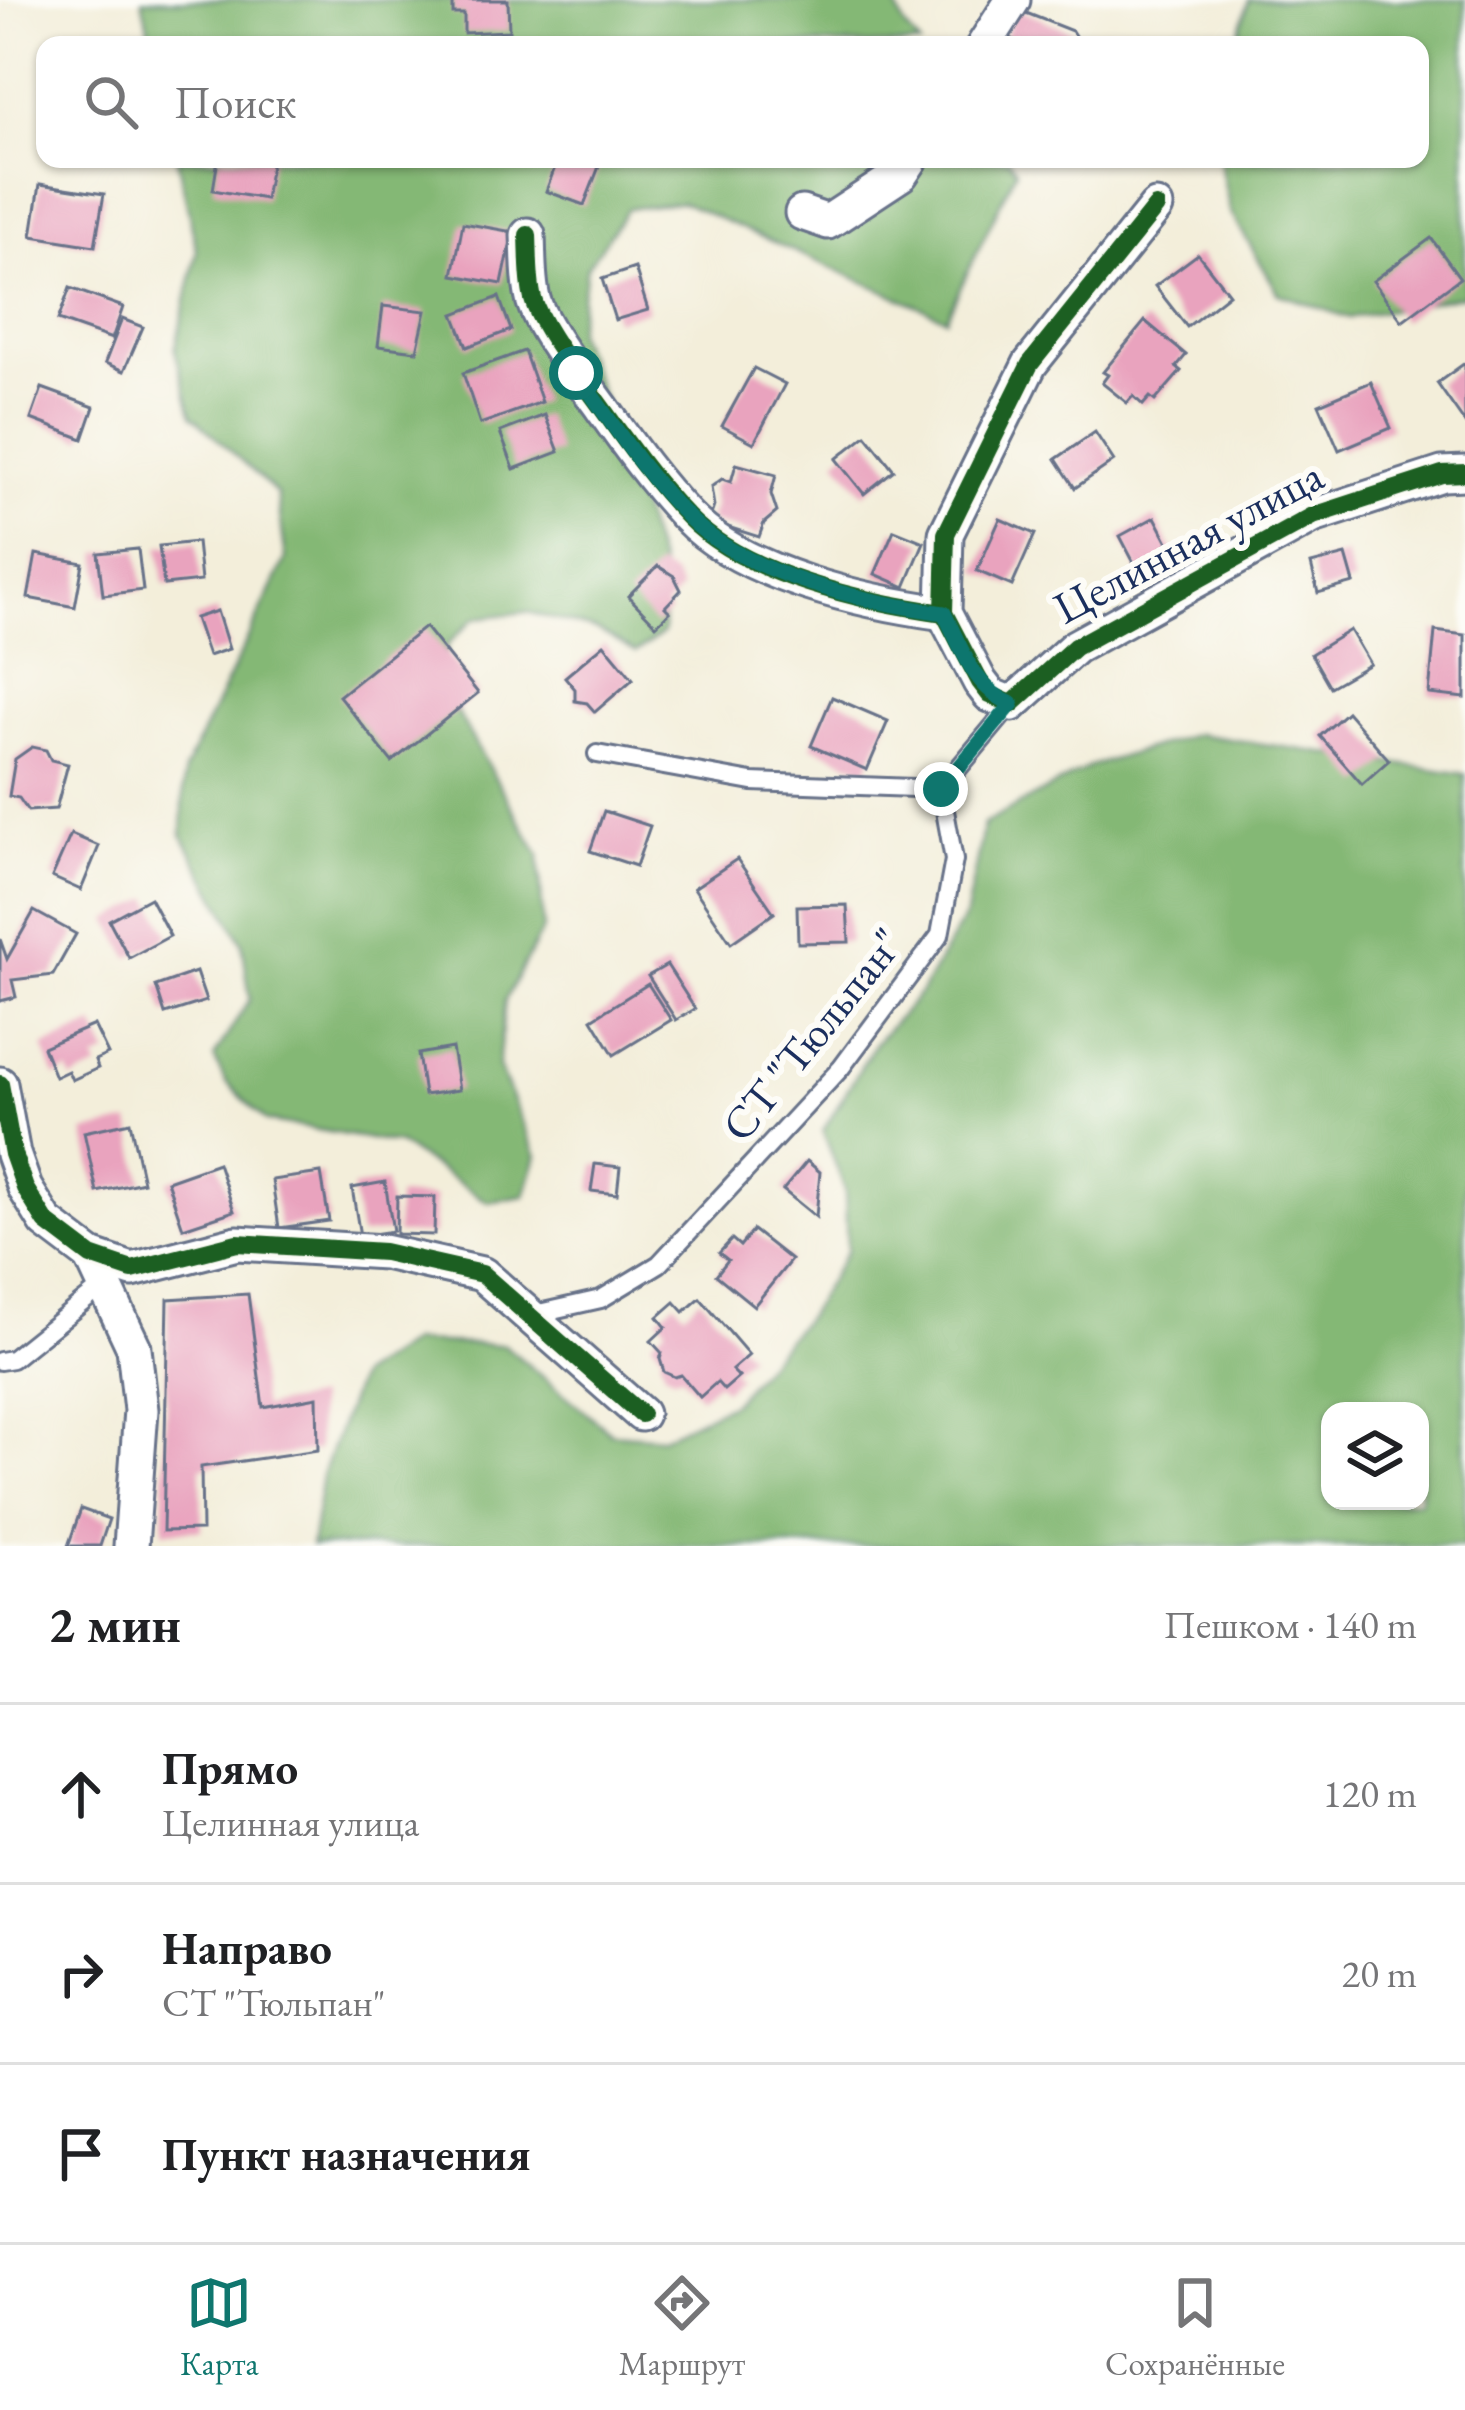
<!DOCTYPE html>
<html lang="ru">
<head>
<meta charset="utf-8">
<style>
	:root { --surface:#fff; --page:#f6f6f6; --text:#202124; --muted:#757577; --line:#e0e0e0; --accent:#0f766e }
	body { margin:0; font-family:"EB Garamond",serif; background:var(--page); color:var(--text) }
	.controls { position:absolute; right:36px; bottom:36px; display:grid; overflow:hidden; border-radius:24px; box-shadow:0 3px 9px #0004 }
	.controls button { width:108px; height:108px; display:grid; place-items:center; padding:0; border:0; border-bottom:3px solid var(--line); background:var(--surface); color:var(--text); font:60px sans-serif }
	.stop { position:absolute; width:36px; height:36px; margin:-27px; border:9px solid #0f766e; border-radius:50%; background:#fff }
	.stop.end { background:#0f766e; border-color:#fff; box-shadow:0 3px 12px #0008 }
	.list { margin:0; padding:0; list-style:none }
	h2 { display:flex; justify-content:space-between; align-items:center; height:156px; margin:0; padding:0 48px; font-size:51px }
	h2 small { font-size:39px; font-weight:400; color:var(--muted) }
	.list li { display:grid; grid-template-columns:78px 1fr auto; gap:36px; align-items:center; box-sizing:border-box; height:180px; padding:0 48px; border-top:3px solid var(--line) }
	.list b { display:block; font-size:45px; white-space:nowrap }
	.list p { margin:0; font-size:39px; white-space:nowrap; color:var(--muted) }
	.list em { font-size:39px; font-style:normal; color:var(--muted) }
	.icon { flex:none; width:66px; height:66px; fill:none; stroke:currentColor; stroke-width:2; stroke-linecap:round; stroke-linejoin:round }
	.map { position:relative; flex:none; width:1465px; height:1546px; overflow:hidden }
	.search { position:absolute; background:var(--surface); box-shadow:0 3px 9px #0004; left:36px; right:36px; top:36px; height:132px; display:flex; align-items:center; gap:30px; box-sizing:border-box; padding:0 42px; border-radius:24px; color:var(--muted); font-size:45px }
	.sheet { height:696px; background:var(--surface) }
	nav { display:flex; justify-content:space-around; align-items:center; box-sizing:border-box; height:168px; border-top:3px solid var(--line); background:var(--surface); font-size:33px; color:var(--muted) }
	nav a { display:grid; justify-items:center; gap:6px }
	nav .on { color:var(--accent) }
	.map>svg:first-child { display:block }
	.forest { fill:#84b874; stroke:#507469; stroke-width:3; fill-rule:evenodd }
	.building { fill:#e9a3be }
	.lines { fill:none; stroke-linecap:round; stroke-linejoin:round }
	.service-casing { stroke:#677289; stroke-width:22 }
	.minor-casing { stroke:#677289; stroke-width:39 }
	.service { stroke:#fff; stroke-width:16 }
	.minor { stroke:#fff; stroke-width:33 }
	.cycleway-casing { stroke:#fdfcf7; stroke-width:26 }
	.cycleway { stroke:#1b5e20; stroke-width:18 }
	.route { stroke:#0f766e; stroke-width:15 }
	.labels { text-anchor:middle; dominant-baseline:central; stroke-width:12; stroke-linejoin:round; paint-order:stroke }
	.street-label { font-size:45px; fill:#1b2f5e; stroke:#fdfcf7 }
</style>
</head>
<body>
<div class="map">
<svg width="1465" height="1546" viewBox="0 0 1465 1546">
	<rect width="100%" height="100%" fill="#fdfcf7"/>
	<filter id="ink" filterUnits="userSpaceOnUse"><feTurbulence type="fractalNoise" baseFrequency=".00833" numOctaves="2"/><feDisplacementMap in="SourceGraphic" scale="24" xChannelSelector="R" yChannelSelector="G"/><feConvolveMatrix kernelMatrix="1 2 1 2 8 2 1 2 1" color-interpolation-filters="sRGB"/></filter>
	<filter id="wash" filterUnits="userSpaceOnUse"><feTurbulence type="fractalNoise" baseFrequency=".004" numOctaves="4" result="noise"/><feDisplacementMap in="SourceGraphic" scale="48" xChannelSelector="R" yChannelSelector="G"/><feGaussianBlur stdDeviation="2.7" result="paint"/><feColorMatrix in="noise" values="0 0 0 0 0 0 0 0 0 0 0 0 0 0 0 0 0 1.4 0 .05"/><feComposite in="paint" operator="in"/></filter>
	<g filter="url(#wash)">
		<rect width="100%" height="100%" fill="#f3eeda"/>
		<g class="forest">
			<path d="M142 0H894L904 25 920 45H152Z"/>
			<path d="M1249 0H1465V295L1349 318 1279 294 1230 211 1219 159H1420V45H1235Z"/>
			<path d="M177 159H1008L1016 170 946 318 682 202 627 209 587 267 576 332 603 398 664 578 663 633 636 652 597 630 527 612 475 618 447 645 443 688 539 854 543 929 505 1000 498 1066 537 1156 525 1196 488 1202 399 1144 266 1121 225 1081 214 1057 250 999 242 942 182 835 184 771 286 559 277 494 192 415 175 350 197 251Z"/>
			<path d="M1196 734 1465 774V1546H311L322 1475 358 1377 411 1342 504 1345 611 1433 662 1437 732 1403 808 1314 847 1251 845 1190 823 1131 874 1045 921 992 966 914 984 824 1091 766ZM1330 1411H1420V1501H1330Z"/>
		</g>
		<g id="blocks">
			<g class="building">
				<path d="M453 0H508L509 31 464 33V14H453Z"/>
				<path d="M1016 9 1072 31 1081 45H1027L1005 36Z"/>
				<path d="M218 159H272L265 199 213 190Z"/>
				<path d="M558 159H602L584 205 546 191Z"/>
				<path d="M40 184 104 194 95 246 32 236Z"/>
				<path d="M463 223 513 232 502 284 453 275Z"/>
				<path d="M1431 238 1460 278 1402 321 1373 281Z"/>
				<path d="M1198 254 1229 294 1187 327 1155 286Z"/>
				<path d="M635 268 648 310 615 320 602 279Z"/>
				<path d="M70 288 123 307 112 339 58 320Z"/>
				<path d="M499 297 511 330 467 347 454 314Z"/>
				<path d="M383 306 426 311 417 351 378 346Z"/>
				<path d="M122 319 143 327 124 371 105 363Z"/>
				<path d="M1145 321 1186 355 1176 367 1181 371 1155 401 1150 397 1143 405 1133 396 1127 403 1102 383 1108 375 1103 372Z"/>
				<path d="M524 351 542 402 480 424 463 373Z"/>
				<path d="M1465 363V423L1437 383Z"/>
				<path d="M754 368 785 384 754 443 722 426Z"/>
				<path d="M1371 382 1391 428 1339 450 1319 404Z"/>
				<path d="M42 388 94 407 83 439 31 419Z"/>
				<path d="M545 415 559 452 514 469 500 432Z"/>
				<path d="M1095 432 1114 461 1075 488 1056 459Z"/>
				<path d="M866 435 894 470 864 494 836 459Z"/>
				<path d="M736 464 776 475 771 494 777 512 764 523 759 537 709 521 714 506 711 487 722 479 731 482Z"/>
				<path d="M1155 517 1178 561 1143 580 1120 536Z"/>
				<path d="M1000 519 1035 534 1012 586 977 571Z"/>
				<path d="M894 530 924 542 905 587 875 574Z"/>
				<path d="M197 542 201 581 164 585 159 546Z"/>
				<path d="M138 549 143 590 103 595 98 553Z"/>
				<path d="M36 554 83 563 75 607 28 598Z"/>
				<path d="M1346 555 1354 583 1318 593 1311 564Z"/>
				<path d="M658 566 674 576 681 590 665 607 670 612 656 625 628 596Z"/>
				<path d="M217 611 229 649 208 656 195 618Z"/>
				<path d="M425 627 478 693 392 762 339 696Z"/>
				<path d="M1350 630 1370 664 1330 687 1311 654Z"/>
				<path d="M1435 631 1465 635V698L1429 694Z"/>
				<path d="M604 644 633 679 595 712 587 703 575 701V689L565 677Z"/>
				<path d="M832 697 888 721 867 770 811 746Z"/>
				<path d="M1347 712 1389 760 1362 784 1320 736Z"/>
				<path d="M32 747 46 750 51 760 68 764 56 809 28 811 19 798 9 796 15 759Z"/>
				<path d="M604 811 650 826 636 866 590 851Z"/>
				<path d="M71 834 99 846 81 890 52 877Z"/>
				<path d="M737 859 774 913 731 943 694 888Z"/>
				<path d="M150 898 170 936 129 958 109 920Z"/>
				<path d="M847 905 849 942 798 943 797 906Z"/>
				<path d="M34 911 76 934 53 975 12 980 16 997 0 1001V939L7 959Z"/>
				<path d="M667 965 695 1009 676 1020 648 976Z"/>
				<path d="M196 972 206 1001 165 1014 156 986Z"/>
				<path d="M648 984 671 1020 614 1055 592 1019Z"/>
				<path d="M94 1025 108 1054 95 1060 98 1068 72 1080 68 1071 55 1077 43 1047Z"/>
				<path d="M452 1048 459 1090 424 1095 418 1054Z"/>
				<path d="M130 1122 143 1182 97 1192 84 1132Z"/>
				<path d="M807 1161 820 1172 816 1217 783 1190Z"/>
				<path d="M218 1163 234 1211 183 1228 167 1181Z"/>
				<path d="M595 1164 620 1167 617 1194 591 1191Z"/>
				<path d="M321 1173 329 1221 279 1228 272 1180Z"/>
				<path d="M385 1182 393 1231 360 1236 352 1188Z"/>
				<path d="M397 1196 435 1197 434 1235 396 1234Z"/>
				<path d="M753 1230 791 1260 754 1306 716 1275 728 1260 719 1253 732 1239 740 1246Z"/>
				<path d="M248 1294 263 1407 317 1397 318 1450 201 1467 202 1530 163 1531 168 1299Z"/>
				<path d="M700 1298 749 1355 732 1370 739 1377 724 1390 717 1382 700 1397 681 1375 675 1377 664 1372 660 1359 662 1353 651 1341 666 1327 658 1317 675 1302 684 1312Z"/>
				<path d="M81 1509 109 1519 100 1546H68Z"/>
			</g>
		</g>
	</g>
	<g filter="url(#ink)">
		<use href="#blocks" fill-opacity="0" stroke="#677289" stroke-width="3"/>
		<g class="lines">
			<g class="service-casing">
				<g id="service">
					<path d="M597 754 752 782 941 789"/>
					<path d="M530 1315 601 1299 659 1264 841 1068 940 935 954 860 941 789 1012 704"/>
					<path d="M0 1361 12 1359 102 1287"/>
				</g>
			</g>
			<g class="minor-casing">
				<g id="minor">
					<path d="M984 45 1013 0"/>
					<path d="M1156 207 1030 364 946 534 944 613 980 682 990 695 1012 704 1075 647 1313 516 1442 474 1465 473"/>
					<path d="M802 213 828 222 901 174 911 159"/>
					<path d="M528 235C529 255 528 279 533 299 541 328 584 383 602 408 629 446 656 484 688 517 745 576 865 602 944 613"/>
					<path d="M0 1084 13 1154 25 1188 46 1222 91 1256 132 1270 237 1243 384 1252 482 1274 641 1414"/>
					<path d="M91 1256 134 1348 141 1410 131 1546"/>
				</g>
			</g>
			<use href="#service" class="service"/>
			<use href="#minor" class="minor"/>
			<g class="cycleway-casing">
				<g id="cycleway">
					<path d="M1156 207 1030 364 946 534 944 613 980 682 990 695 1012 704 1075 647 1313 516 1442 474 1465 473"/>
					<path d="M528 235C529 255 528 279 533 299 541 328 584 383 602 408 629 446 656 484 688 517 745 576 865 602 944 613"/>
					<path d="M0 1084 13 1154 25 1188 46 1222 91 1256 132 1270 237 1243 384 1252 482 1274 641 1414"/>
				</g>
			</g>
			<use href="#cycleway" class="cycleway"/>
		</g>
	</g>
	<g class="lines" filter="url(#ink)">
		<path class="route" d="M576 373C612 422 645 476 689 518 747 576 865 602 944 613 962 648 973 688 1012 704L941 789"/>
	</g>
	<g class="labels">
		<g class="street-label">
			<text transform="translate(1188 541) rotate(-28)">Целинная улица</text>
			<text transform="translate(812 1034) rotate(-51)">СТ "Тюльпан"</text>
		</g>
	</g>
</svg>
<div class="controls">
<button><svg class="icon" aria-label="layers" viewBox="0 0 24 24"><path d="M12 4l9 5-9 5-9-5zM3 14l9 5 9-5"/></svg></button>
</div>
<div class="stop" style="left:576px;top:373px"></div>
<div class="stop end" style="left:941px;top:789px"></div>
<div class="search"><svg class="icon" aria-label="search" viewBox="0 0 24 24"><circle cx="10" cy="10" r="6"/><path d="M15 15l6 6"/></svg>Поиск</div>
</div>
<section class="sheet">
<h2>2 мин<small>Пешком · 140 m</small></h2>
<ul class="list">
<li><svg class="icon" aria-label="ahead" viewBox="0 0 24 24"><path d="M12 20V5M6 11l6-6 6 6"/></svg><div><b>Прямо</b><p>Целинная улица</p></div><em>120 m</em></li>
<li><svg class="icon" aria-label="right" viewBox="0 0 24 24"><path d="M7 20v-9h11M14 6l5 5-5 5"/></svg><div><b>Направо</b><p>СТ &quot;Тюльпан&quot;</p></div><em>20 m</em></li>
<li><svg class="icon" aria-label="arrive" viewBox="0 0 24 24"><path d="M6 21V4h12l-3 4 3 4H6"/></svg><div><b>Пункт назначения</b></div></li>
</ul>
</section>
<nav>
<a class="on"><svg class="icon" aria-label="map" viewBox="0 0 24 24"><path d="M3 6l6-2 6 2 6-2v14l-6 2-6-2-6 2zM9 4v14M15 6v14"/></svg>Карта</a>
<a><svg class="icon" aria-label="directions" viewBox="0 0 24 24"><path d="M12 3l9 9-9 9-9-9zM9 14v-3h6M13 9l2 2-2 2"/></svg>Маршрут</a>
<a><svg class="icon" aria-label="saved" viewBox="0 0 24 24"><path d="M7 4h10v16l-5-4-5 4z"/></svg>Сохранённые</a>
</nav>
</body>
</html>
